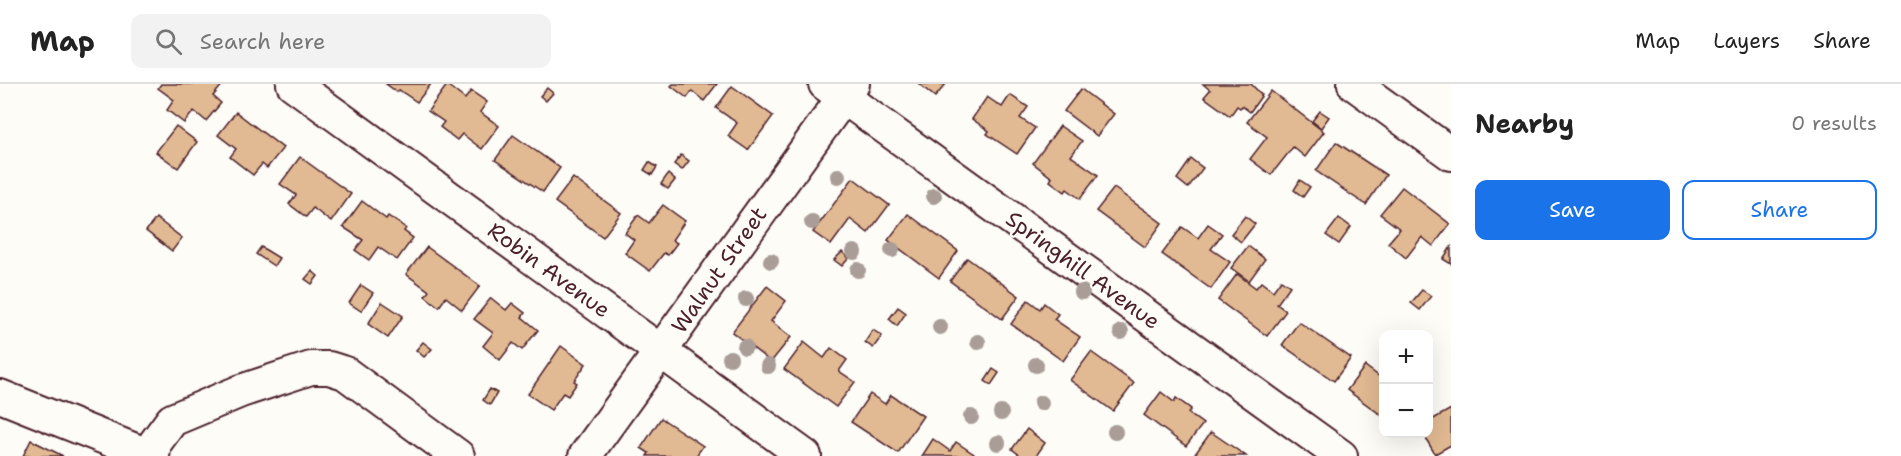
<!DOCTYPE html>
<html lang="en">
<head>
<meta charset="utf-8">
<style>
	:root { --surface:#fff; --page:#f2f2f2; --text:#222; --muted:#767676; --line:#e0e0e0; --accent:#1a73e8 }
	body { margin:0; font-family:"Shantell Sans",sans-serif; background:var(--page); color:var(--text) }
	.controls { position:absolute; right:18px; bottom:18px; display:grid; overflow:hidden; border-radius:12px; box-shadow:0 6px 24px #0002 }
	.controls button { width:54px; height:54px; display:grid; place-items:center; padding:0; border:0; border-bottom:2px solid var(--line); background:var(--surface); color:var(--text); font:30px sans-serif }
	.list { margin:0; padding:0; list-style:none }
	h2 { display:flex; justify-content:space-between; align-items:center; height:78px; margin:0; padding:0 24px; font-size:26px }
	h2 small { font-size:20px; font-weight:400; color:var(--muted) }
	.actions { display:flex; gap:12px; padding:18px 24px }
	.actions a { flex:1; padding:14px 0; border:2px solid var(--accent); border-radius:12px; text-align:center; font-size:21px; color:var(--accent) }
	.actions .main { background:var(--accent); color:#fff }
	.icon { flex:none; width:33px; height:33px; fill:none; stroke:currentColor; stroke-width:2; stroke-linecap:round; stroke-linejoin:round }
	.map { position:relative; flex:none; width:1451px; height:372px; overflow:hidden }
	header { display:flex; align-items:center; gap:36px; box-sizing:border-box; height:84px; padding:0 30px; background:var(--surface); border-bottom:2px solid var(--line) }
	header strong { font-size:28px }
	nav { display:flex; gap:33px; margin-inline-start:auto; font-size:21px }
	.search { width:420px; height:54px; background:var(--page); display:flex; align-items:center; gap:15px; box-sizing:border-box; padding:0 21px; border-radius:12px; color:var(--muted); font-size:22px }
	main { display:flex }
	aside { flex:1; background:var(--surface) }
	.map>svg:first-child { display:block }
	.building { fill:#e1b992; stroke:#4a1f2b; stroke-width:1.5 }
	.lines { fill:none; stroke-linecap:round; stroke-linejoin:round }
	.minor-casing { stroke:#4a1f2b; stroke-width:36 }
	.minor { stroke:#fdfcf7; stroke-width:32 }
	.tree { fill:#aa9d97 }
	.labels { text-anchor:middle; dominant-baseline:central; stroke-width:4.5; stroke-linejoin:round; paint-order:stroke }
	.street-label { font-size:22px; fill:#4a1f2b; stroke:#fdfcf7 }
</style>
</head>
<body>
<header>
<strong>Map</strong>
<div class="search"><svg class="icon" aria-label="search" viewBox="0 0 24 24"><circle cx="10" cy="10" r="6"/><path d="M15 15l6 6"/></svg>Search here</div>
<nav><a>Map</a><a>Layers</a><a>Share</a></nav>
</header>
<main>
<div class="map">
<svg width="1451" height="372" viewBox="0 0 1451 372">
	<rect width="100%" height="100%" fill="#fdfcf7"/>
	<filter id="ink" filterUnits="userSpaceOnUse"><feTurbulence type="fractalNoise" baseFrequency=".0167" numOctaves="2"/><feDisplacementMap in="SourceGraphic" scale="12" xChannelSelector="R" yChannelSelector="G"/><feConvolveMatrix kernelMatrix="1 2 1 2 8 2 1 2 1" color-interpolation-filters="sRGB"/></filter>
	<g filter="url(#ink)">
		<g class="building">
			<path d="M161 0H223L213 12 221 19 206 37 194 27 184 39 167 26 174 16 158 4Z"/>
			<path d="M386 0H431L417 18 399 6 397 8Z"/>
			<path d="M673 0H717L704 17 692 7 687 14 671 2Z"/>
			<path d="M919 0H946L935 13Z"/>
			<path d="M1203 0H1251L1262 11 1250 28 1242 22 1240 24 1237 22 1230 32 1204 13 1210 6Z"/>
			<path d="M447 1 465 15 471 7 487 18 480 28 499 42 482 65 462 50 457 56 440 43 444 38 428 27Z"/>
			<path d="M732 2 773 32 748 66 728 52 737 39 716 24Z"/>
			<path d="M547 4 553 9 546 17 540 12Z"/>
			<path d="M1081 5 1114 30 1097 52 1064 27Z"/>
			<path d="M1271 7 1324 48 1305 73 1293 63 1271 91 1250 75 1267 53 1247 38Z"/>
			<path d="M1010 11 1028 23 1020 34 1035 44 1017 70 987 50 989 47 972 35 987 13 1002 23Z"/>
			<path d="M1320 27 1329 33 1321 44 1312 37Z"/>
			<path d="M236 28 283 64 267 84 262 80 253 91 230 73 236 65 218 51Z"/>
			<path d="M176 42 197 58 178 84 156 68Z"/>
			<path d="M1060 42 1082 57 1071 72 1098 91 1080 115 1067 105 1065 108 1050 97 1052 94 1033 79Z"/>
			<path d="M513 51 560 84 543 108 495 76Z"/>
			<path d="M1336 58 1386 91 1366 121 1316 87Z"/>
			<path d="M681 71 689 77 682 86 674 80Z"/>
			<path d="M300 73 351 110 331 138 313 124 306 133 289 120 296 111 280 100Z"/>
			<path d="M1191 75 1203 84 1188 104 1177 95Z"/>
			<path d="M649 78 657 83 652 91 644 86Z"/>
			<path d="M668 90 675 96 668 105 661 100Z"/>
			<path d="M573 94 621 129 603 153 555 118Z"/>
			<path d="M853 94 889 121 868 149 850 135 831 161 813 148Z"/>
			<path d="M1300 96 1310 103 1303 113 1294 106Z"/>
			<path d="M1402 103 1450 140 1433 162 1422 153 1406 174 1388 159 1400 145 1380 130Z"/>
			<path d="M1114 104 1162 139 1145 163 1096 127Z"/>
			<path d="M362 117 386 135 388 132 406 144 404 147 413 154 397 176 378 163 369 176 355 166 363 156 343 143Z"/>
			<path d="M663 121 685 137 672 156 677 159 668 171 664 169 650 187 625 169 634 156 625 149 638 131 649 139Z"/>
			<path d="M908 130 958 167 939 194 888 156Z"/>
			<path d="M1245 132 1255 140 1241 158 1231 150Z"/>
			<path d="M156 134 182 154 172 167 146 147Z"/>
			<path d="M1339 134 1351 143 1339 160 1326 151Z"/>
			<path d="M1208 140 1222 150 1211 165 1230 178 1211 205 1162 170 1182 143 1198 154Z"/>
			<path d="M1248 162 1265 175 1249 197 1231 184Z"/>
			<path d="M261 163 279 174 274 182 256 170Z"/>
			<path d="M427 163 480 202 462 226 446 213 439 223 425 212 429 207 406 190Z"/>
			<path d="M1451 163V180L1443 175Z"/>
			<path d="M842 168 849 174 842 182 834 176Z"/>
			<path d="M967 174 1019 212 1002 235 950 197Z"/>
			<path d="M312 187 318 192 312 200 305 195Z"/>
			<path d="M1237 190 1256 204 1261 198 1273 207 1281 196 1290 202 1277 220 1286 227 1267 252 1218 216Z"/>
			<path d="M361 201 373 209 361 227 349 219Z"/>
			<path d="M767 202 786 217 771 237 791 253 771 278 732 248Z"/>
			<path d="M1422 206 1431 212 1420 226 1411 219Z"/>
			<path d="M491 214 506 226 512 219 525 229 522 233 538 246 522 266 513 259 500 276 483 262 493 249 474 235Z"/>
			<path d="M1028 216 1040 225 1044 219 1058 230 1054 235 1080 253 1063 277 1011 240Z"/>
			<path d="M382 218 403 232 388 254 368 240Z"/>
			<path d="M898 223 906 229 897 242 889 235Z"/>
			<path d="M1299 238 1351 274 1334 297 1282 261Z"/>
			<path d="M873 246 882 252 873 264 865 258Z"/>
			<path d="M423 258 432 265 424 273 416 266Z"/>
			<path d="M804 258 824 274 831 264 847 276 839 287 855 298 836 323 784 285Z"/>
			<path d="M561 262 586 280 574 297 577 299 568 312 563 309 551 326 528 310Z"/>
			<path d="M1091 268 1134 299 1113 327 1070 296Z"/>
			<path d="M1365 282 1384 296V333L1347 306Z"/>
			<path d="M993 285 999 289 991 301 985 297Z"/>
			<path d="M490 305 497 309 490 321 483 316Z"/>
			<path d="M1161 308 1174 318 1176 314 1191 325 1188 329 1203 340 1186 362 1144 331Z"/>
			<path d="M870 310 885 320 891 311 923 332 898 369 851 338Z"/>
			<path d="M1451 325V361L1435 370 1423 350H1428V338Z"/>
			<path d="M661 334 703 362 696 372H647L649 369 641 364Z"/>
			<path d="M1027 345 1045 359 1036 372H1021L1012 365Z"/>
			<path d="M1211 348 1246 372H1198L1195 370Z"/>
			<path d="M933 355 950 367 956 358 974 370 973 372H922Z"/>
			<path d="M31 356 63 372H23Z"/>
		</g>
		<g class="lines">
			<g class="minor-casing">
				<g id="minor">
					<path d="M293 0 805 372"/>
					<path d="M825 0 1341 372"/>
					<path d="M1354 0 1451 70"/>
					<path d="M0 312 150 372"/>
					<path d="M153 372 155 359 172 336 241 307 311 284H329L345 289 458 372"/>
					<path d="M585 372 853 0"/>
				</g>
			</g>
			<use href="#minor" class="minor"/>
		</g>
		<g class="tree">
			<circle cx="838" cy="92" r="8"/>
			<circle cx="934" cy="112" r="8"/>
			<circle cx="812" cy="138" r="8"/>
			<circle cx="892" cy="166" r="8"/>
			<circle cx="854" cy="168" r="8"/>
			<circle cx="771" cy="177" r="8"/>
			<circle cx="858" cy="186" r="8"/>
			<circle cx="1082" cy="208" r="8"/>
			<circle cx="746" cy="215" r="8"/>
			<circle cx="940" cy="243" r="8"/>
			<circle cx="1121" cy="248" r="8"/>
			<circle cx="978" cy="258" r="8"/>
			<circle cx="745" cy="263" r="8"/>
			<circle cx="730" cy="274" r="8"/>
			<circle cx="1036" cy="281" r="8"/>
			<circle cx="768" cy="282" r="8"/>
			<circle cx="1041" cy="319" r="8"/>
			<circle cx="1001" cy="329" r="8"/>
			<circle cx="971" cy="333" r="8"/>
			<circle cx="1115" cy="348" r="8"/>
			<circle cx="998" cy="359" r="8"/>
		</g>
	</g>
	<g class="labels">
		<g class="street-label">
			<text transform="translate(549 186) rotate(36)">Robin Avenue</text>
			<text transform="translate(719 186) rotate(-55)">Walnut Street</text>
			<text transform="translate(1083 186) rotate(36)">Springhill Avenue</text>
		</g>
	</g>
</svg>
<div class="controls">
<button>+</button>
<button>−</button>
</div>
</div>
<aside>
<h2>Nearby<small>0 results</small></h2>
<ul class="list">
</ul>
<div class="actions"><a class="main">Save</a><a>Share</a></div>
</aside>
</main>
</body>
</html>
